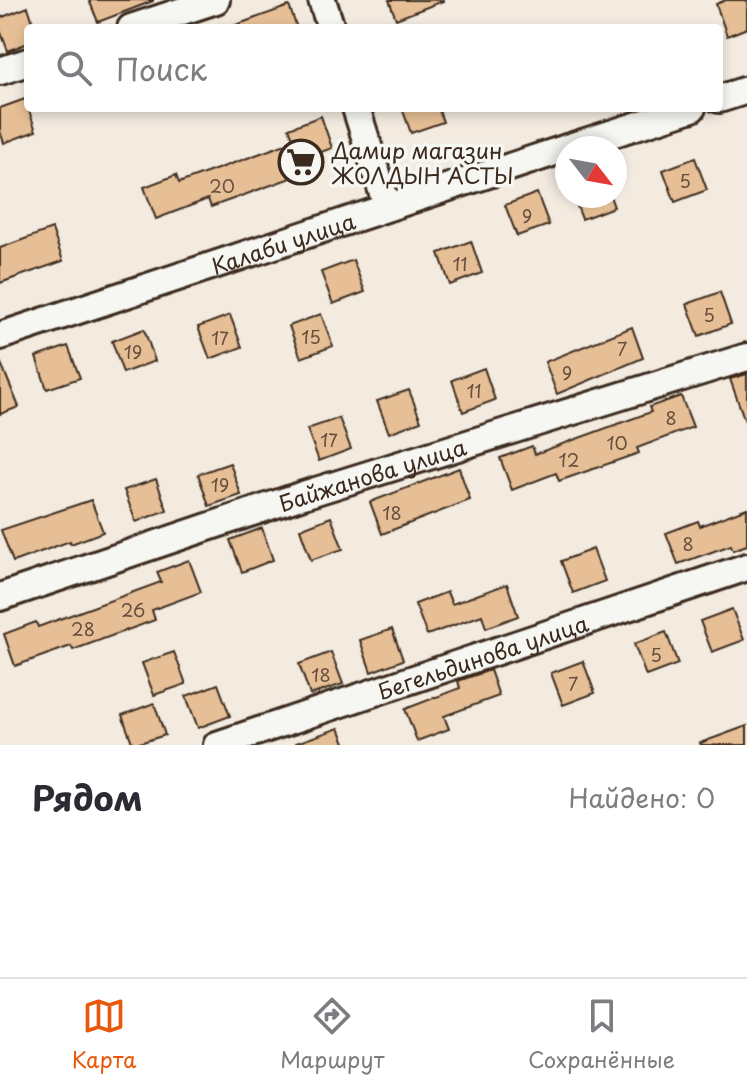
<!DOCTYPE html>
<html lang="ru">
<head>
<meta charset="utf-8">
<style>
	:root { --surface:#fff; --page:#f7f7f7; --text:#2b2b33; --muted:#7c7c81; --line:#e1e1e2; --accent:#ea580c }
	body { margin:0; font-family:"Playpen Sans",sans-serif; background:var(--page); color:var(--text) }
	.compass { position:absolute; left:555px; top:136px; width:72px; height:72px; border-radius:50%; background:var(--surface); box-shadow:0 4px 12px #0003; rotate:121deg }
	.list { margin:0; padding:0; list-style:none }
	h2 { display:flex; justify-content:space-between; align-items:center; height:104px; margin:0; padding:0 32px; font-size:34px }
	h2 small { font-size:26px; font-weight:400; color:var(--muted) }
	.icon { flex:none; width:44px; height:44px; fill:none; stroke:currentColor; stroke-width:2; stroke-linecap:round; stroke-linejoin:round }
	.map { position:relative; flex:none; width:747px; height:745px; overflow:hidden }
	.search { position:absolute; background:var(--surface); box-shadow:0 4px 12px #0003; left:24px; right:24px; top:24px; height:88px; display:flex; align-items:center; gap:20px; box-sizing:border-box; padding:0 28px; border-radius:8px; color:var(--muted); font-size:30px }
	.sheet { height:232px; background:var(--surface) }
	nav { display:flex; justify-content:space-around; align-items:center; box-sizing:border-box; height:112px; border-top:2px solid var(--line); background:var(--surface); font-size:22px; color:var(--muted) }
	nav a { display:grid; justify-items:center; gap:4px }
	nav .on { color:var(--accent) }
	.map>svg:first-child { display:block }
	.building { fill:#e6bf96; stroke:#3b2a1e; stroke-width:2 }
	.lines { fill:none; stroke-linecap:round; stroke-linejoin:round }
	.minor-casing { stroke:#3b2a1e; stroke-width:32 }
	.minor { stroke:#f6f6f2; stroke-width:26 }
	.labels { text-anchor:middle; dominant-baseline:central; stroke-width:7; stroke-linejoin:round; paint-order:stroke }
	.number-label { font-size:18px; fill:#664f3c }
	.poi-label { font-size:22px; fill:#3b2a1e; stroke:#f6f6f2; text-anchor:start }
	.street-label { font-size:22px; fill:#3b2a1e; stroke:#f6f6f2 }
</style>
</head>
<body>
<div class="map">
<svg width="747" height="745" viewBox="0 0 747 745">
	<rect width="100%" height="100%" fill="#f3ebe0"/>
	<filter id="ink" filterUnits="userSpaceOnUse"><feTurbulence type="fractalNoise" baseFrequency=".0125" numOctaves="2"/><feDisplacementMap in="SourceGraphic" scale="16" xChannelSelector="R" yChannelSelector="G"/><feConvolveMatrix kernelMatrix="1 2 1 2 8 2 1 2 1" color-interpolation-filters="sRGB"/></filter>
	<g filter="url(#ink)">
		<g class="building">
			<path d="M89 0H153V1L98 22Z"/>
			<path d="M389 0H443V1L396 19Z"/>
			<path d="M726 0H747V28L727 36 716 4Z"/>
			<path d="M289 6 297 28H233V26Z"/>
			<path d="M28 7 35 28H28V43L8 51 0 30V18Z"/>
			<path d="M25 99 36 131 4 143 0 131V108Z"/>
			<path d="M402 108H438L443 122 411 133Z"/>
			<path d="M321 116 332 148 294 162 299 175 211 207 208 199 156 219 144 187 176 175 179 183 294 141 289 128Z"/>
			<path d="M695 158 707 190 675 202 663 170Z"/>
			<path d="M537 193 549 225 517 236 505 205Z"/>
			<path d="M573 196H610L614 207 582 219Z"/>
			<path d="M52 229 63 261 0 283V248Z"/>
			<path d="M471 241 482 273 450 285 439 253Z"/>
			<path d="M353 260 365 292 333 304 321 272Z"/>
			<path d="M720 292 731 324 699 336 687 304Z"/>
			<path d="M321 314 333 346 301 358 289 326Z"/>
			<path d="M230 315 242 347 210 359 198 327Z"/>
			<path d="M632 327 643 358 557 394 545 362Z"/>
			<path d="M144 329 155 361 123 373 112 341Z"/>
			<path d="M68 346 80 378 47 389 36 357Z"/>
			<path d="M0 361 19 407 0 414Z"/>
			<path d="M484 368 495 400 463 412 452 380Z"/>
			<path d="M747 374V420L745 421 730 379Z"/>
			<path d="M409 390 421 421 389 433 377 401Z"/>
			<path d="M681 396 693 427 637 448 639 453 559 481 556 473 512 490 500 458 532 446 535 454 651 412 649 407Z"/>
			<path d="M339 418 351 449 319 461 307 429Z"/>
			<path d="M230 463 241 495 209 506 198 474Z"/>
			<path d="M459 468 470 500 382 534 370 502Z"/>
			<path d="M156 479 167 510 136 522 124 490Z"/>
			<path d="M91 500 103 532 71 544 70 541 13 562 1 530Z"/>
			<path d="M747 508V545L733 550 731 545 678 564 666 533 698 521 700 526Z"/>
			<path d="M331 517 343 549 311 560 300 529Z"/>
			<path d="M262 528 273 560 242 572 230 540Z"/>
			<path d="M593 549 605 581 573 593 561 561Z"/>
			<path d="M189 560 201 592 152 610 155 620 73 650 71 646 15 666 4 634 36 622 38 627 161 582 157 572Z"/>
			<path d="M507 584 518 616 486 628 482 615 427 635 415 604 447 592 452 604Z"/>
			<path d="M732 609 744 640 712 652 700 621Z"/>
			<path d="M392 629 403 660 371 672 360 640Z"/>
			<path d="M666 632 678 664 646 676 634 644Z"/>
			<path d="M174 652 186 684 154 695 142 663Z"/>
			<path d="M331 652 343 684 310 695 299 664Z"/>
			<path d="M583 661 595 693 563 705 551 673Z"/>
			<path d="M490 670 499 696 444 716 449 729 417 741 405 709 460 688 458 681Z"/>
			<path d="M218 684 230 716 198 728 186 696Z"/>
			<path d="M154 703 165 735 133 745 122 715Z"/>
			<path d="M747 726V745H701L700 743Z"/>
			<path d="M339 728 346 745H297L296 743Z"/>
		</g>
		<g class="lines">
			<g class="minor-casing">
				<g id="minor">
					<path d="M322 0 331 28"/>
					<path d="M131 28 216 0"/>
					<path d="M0 71 28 62"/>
					<path d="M719 99 747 90"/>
					<path d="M356 108 387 206"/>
					<path d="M567 148 692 108"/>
					<path id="s1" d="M0 336 567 148"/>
					<path id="s2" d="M0 597 300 496 747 357"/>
					<path id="s3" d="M217 745 747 567"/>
				</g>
			</g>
			<use href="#minor" class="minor"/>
		</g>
	</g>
	<defs>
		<g id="supermarket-ring" transform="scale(2.3)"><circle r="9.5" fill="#f6f6f2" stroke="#3b2a1e" stroke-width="1.5"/><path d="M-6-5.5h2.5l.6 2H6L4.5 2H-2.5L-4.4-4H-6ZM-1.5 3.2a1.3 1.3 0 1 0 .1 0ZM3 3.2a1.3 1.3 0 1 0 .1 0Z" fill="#3b2a1e"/></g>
	</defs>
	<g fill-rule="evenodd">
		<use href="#supermarket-ring" x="301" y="162"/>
	</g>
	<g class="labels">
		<g class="number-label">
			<text x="685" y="180">5</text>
			<text x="222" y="185">20</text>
			<text x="527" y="215">9</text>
			<text x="460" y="263">11</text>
			<text x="709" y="314">5</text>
			<text x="311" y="336">15</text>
			<text x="220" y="337">17</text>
			<text x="622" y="348">7</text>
			<text x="133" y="351">19</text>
			<text x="567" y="372">9</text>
			<text x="474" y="390">11</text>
			<text x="671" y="417">8</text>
			<text x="329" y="439">17</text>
			<text x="617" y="442">10</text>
			<text x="569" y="459">12</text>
			<text x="220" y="484">19</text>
			<text x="392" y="512">18</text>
			<text x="688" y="543">8</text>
			<text x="133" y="609">26</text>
			<text x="83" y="628">28</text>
			<text x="656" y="654">5</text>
			<text x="321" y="674">18</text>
			<text x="573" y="683">7</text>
		</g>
		<g class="poi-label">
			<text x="332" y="149">Дамир магазин<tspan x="332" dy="25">ЖОЛДЫН АСТЫ</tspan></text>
		</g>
		<g class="street-label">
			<text stroke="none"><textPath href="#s1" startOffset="298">Калаби улица</textPath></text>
			<text stroke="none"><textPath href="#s2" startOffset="392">Байжанова улица</textPath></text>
			<text stroke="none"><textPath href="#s3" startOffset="280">Бегельдинова улица</textPath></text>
		</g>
	</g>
</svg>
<svg class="compass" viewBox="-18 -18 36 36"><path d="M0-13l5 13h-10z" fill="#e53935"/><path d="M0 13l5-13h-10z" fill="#7c7c81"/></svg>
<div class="search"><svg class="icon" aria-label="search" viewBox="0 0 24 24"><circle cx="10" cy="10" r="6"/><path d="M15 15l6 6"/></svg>Поиск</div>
</div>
<section class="sheet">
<h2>Рядом<small>Найдено: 0</small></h2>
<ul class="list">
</ul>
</section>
<nav>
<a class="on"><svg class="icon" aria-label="map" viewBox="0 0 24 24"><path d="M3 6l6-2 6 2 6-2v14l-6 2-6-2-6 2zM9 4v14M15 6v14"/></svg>Карта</a>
<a><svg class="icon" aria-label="directions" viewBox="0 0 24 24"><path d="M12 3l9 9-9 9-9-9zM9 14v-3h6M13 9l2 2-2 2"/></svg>Маршрут</a>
<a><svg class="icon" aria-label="saved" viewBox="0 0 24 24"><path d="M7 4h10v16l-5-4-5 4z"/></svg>Сохранённые</a>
</nav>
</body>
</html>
